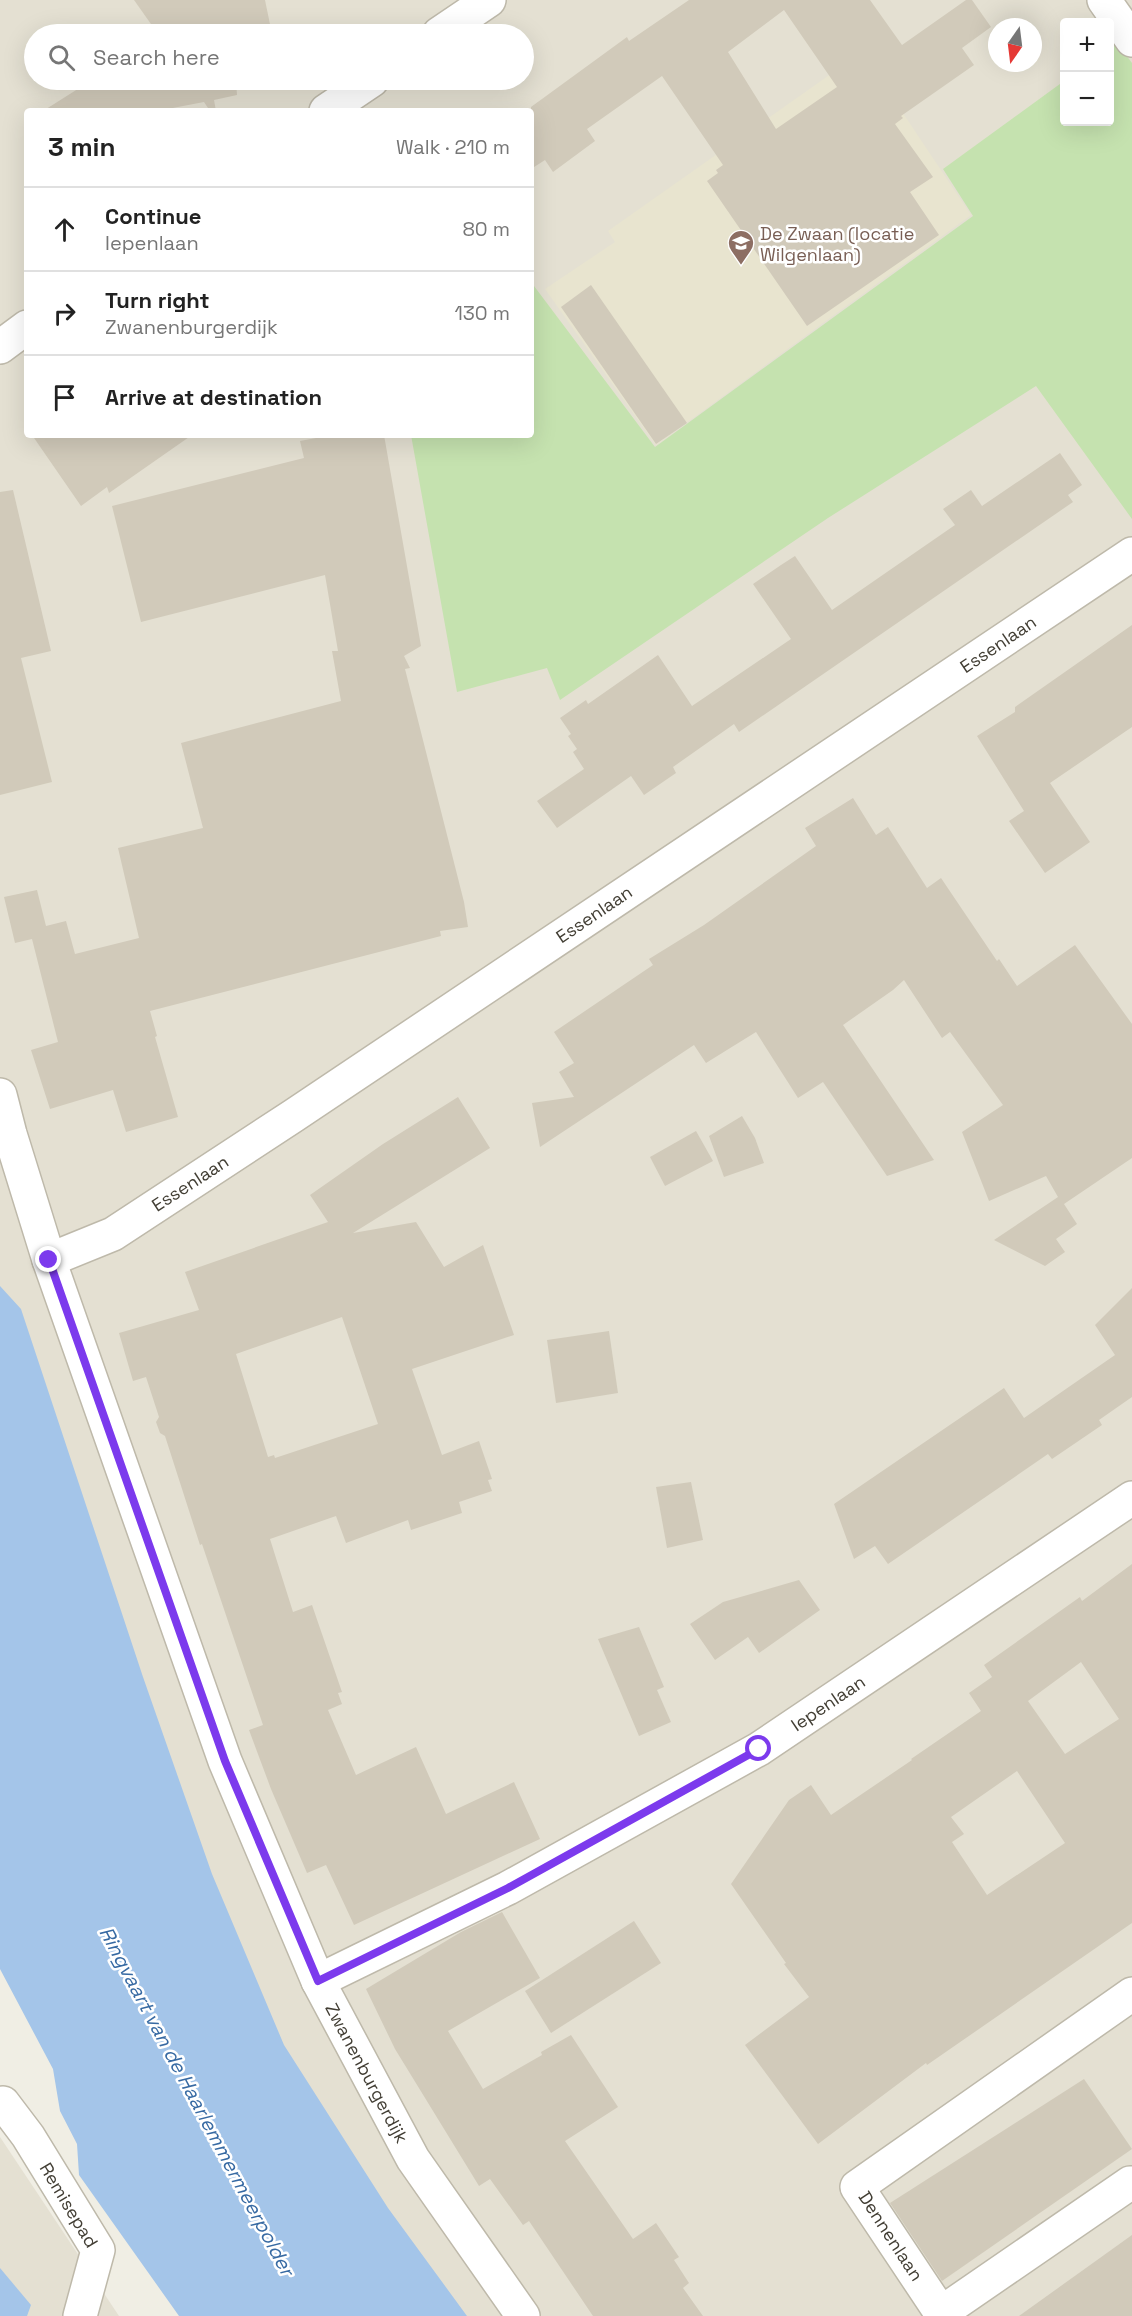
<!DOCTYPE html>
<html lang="en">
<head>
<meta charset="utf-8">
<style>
	:root { --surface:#fff; --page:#f6f6f6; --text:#222; --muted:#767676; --line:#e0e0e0 }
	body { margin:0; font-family:"Space Grotesk",sans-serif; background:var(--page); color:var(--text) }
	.controls { position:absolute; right:18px; top:18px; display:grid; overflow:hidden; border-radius:6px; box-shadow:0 6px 24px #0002 }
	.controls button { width:54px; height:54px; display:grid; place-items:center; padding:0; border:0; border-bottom:2px solid var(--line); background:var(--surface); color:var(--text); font:30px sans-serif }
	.compass { position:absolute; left:988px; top:18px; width:54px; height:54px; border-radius:50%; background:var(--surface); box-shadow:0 6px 24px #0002; rotate:194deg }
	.stop { position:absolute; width:18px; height:18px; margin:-14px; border:4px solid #7c3aed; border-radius:50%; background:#fff }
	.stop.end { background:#7c3aed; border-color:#fff; box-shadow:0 2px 6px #0008 }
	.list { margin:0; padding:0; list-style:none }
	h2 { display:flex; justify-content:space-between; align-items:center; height:78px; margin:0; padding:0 24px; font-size:26px }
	h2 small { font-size:20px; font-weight:400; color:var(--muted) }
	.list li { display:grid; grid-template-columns:39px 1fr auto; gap:18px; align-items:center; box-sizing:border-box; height:84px; padding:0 24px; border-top:2px solid var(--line) }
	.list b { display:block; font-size:22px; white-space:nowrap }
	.list p { margin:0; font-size:20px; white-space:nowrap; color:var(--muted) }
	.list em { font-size:20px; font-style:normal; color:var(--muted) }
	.icon { flex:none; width:33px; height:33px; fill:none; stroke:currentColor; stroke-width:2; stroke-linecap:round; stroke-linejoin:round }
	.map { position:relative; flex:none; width:1132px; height:2316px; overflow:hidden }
	.search { position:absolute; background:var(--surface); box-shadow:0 6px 24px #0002; left:24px; top:24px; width:510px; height:66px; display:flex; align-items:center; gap:15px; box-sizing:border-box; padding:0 21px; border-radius:33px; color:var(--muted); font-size:22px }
	.panel { position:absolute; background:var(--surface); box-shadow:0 6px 24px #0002; left:24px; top:108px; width:510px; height:330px; border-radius:6px }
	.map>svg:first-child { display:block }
	.residential { fill:#e4e0d2; fill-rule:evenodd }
	.education { fill:#e8e4cf }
	.green { fill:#c5e2af }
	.water { fill:#a4c5e9 }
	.building { fill:#d1caba; fill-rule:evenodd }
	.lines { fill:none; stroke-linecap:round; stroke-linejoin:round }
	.minor-casing { stroke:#beb9aa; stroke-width:36 }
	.minor { stroke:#fff; stroke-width:33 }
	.route { stroke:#7c3aed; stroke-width:8 }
	.labels { text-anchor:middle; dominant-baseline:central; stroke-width:5; stroke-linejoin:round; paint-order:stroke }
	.education-label { font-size:18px; fill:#785e54; stroke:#fff; text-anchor:start }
	.street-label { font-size:18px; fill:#423e34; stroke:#fff }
	.water-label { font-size:20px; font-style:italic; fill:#376aa3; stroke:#fff }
</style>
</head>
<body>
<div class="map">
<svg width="1132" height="2316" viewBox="0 0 1132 2316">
	<rect width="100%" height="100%" fill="#f0eee4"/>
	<g class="residential">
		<path d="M0 0H1132V2316H397L0 1428ZM1064 22H1110V122H1064ZM997 27H1033V63H997ZM34 34H524V80H34ZM27 111H531V435H27Z"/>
		<path d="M0 2137 119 2316H0Z"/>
	</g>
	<path class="education" d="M862 52 971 215 656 445 545 289 615 242 608 231Z"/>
	<path class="green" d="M1117 43 1132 63V519L1036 386 828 518 560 700 547 668 457 692 411 435H531V282L655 447 973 216 943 169 1064 81V122H1110V49Z"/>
	<g class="water">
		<path d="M0 1286 21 1309 143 1677 212 1874 284 2045 388 2208 467 2316H179L79 2175 77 2144 60 2111 53 2069 0 1969Z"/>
		<path d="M0 2268 31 2305 27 2316H0Z"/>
	</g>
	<g class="building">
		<path d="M134 0H265L272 34H158Z"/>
		<path d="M689 0H870L902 45 966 0H972L991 27 962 48 974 65 901 116 903 118 895 124 933 177 910 192 939 235 807 326 707 181 718 173 716 170 723 165 662 76 587 129 595 141 553 172 545 160 531 169V107L627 37 629 41ZM784 10 837 87 776 129 728 52Z"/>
		<path d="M92 80H236L237 95 214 100 216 111H210L204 102 157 111H43Z"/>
		<path d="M591 285 687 423 656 444 561 307Z"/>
		<path d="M32 435H192L109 493 107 487 81 506Z"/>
		<path d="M332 435H384L421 646 404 656 410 668 405 669 464 902 468 927 440 931 441 936 150 1011 157 1036 155 1037 178 1117 126 1132 113 1090 50 1109 31 1050 58 1042 32 939 15 943 4 897 37 890 46 926 66 921 75 954 139 938 118 848 203 828 181 743 341 701 332 651H338L325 575 141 622 112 506 304 458 300 441Z"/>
		<path d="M1060 453 1082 485 1068 495 1073 502 739 732 734 724 673 767 676 773 644 795 631 776 557 828 537 801 584 769 573 752 577 749 568 736 571 734 560 718 586 700 588 704 658 655 692 706 791 639 753 584 781 565 795 556 832 610 955 525 943 509 971 490 982 506Z"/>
		<path d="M13 490 51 651 21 658 52 782 0 795V492Z"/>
		<path d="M1132 625V727L1050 783 1090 842 1045 873 1009 821 1024 811 977 736 1015 712V707Z"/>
		<path d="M853 798 876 835 888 827 927 888 941 878 997 961 999 959 1017 986 1075 945 1132 1024V1158L1064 1204 1077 1224 1056 1239 1065 1252 1045 1266 994 1240 1058 1197 1046 1176 989 1201 962 1132 1003 1105 950 1032 942 1038 904 980 893 990 843 1025 934 1160 887 1176 823 1082 798 1098 756 1032 706 1063 694 1045 540 1147 532 1103 574 1097 559 1072 574 1063 554 1032 653 965 649 959 704 925 816 846 805 828Z"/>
		<path d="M458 1097 490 1148 353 1233 416 1222 444 1267 483 1245 514 1335 412 1369 442 1455 479 1441 492 1479 488 1480 492 1491 459 1502 462 1513 411 1530 408 1520 346 1543 336 1516 270 1539 293 1612 312 1605 342 1692 338 1693 342 1704 328 1710 356 1775 416 1747 446 1814 514 1782 540 1839 354 1925 326 1865 307 1873 271 1789 249 1730 263 1725 202 1544 200 1545 165 1436 160 1433 156 1422 159 1417 146 1377 133 1381 119 1333 199 1310 185 1272 328 1222 310 1195 383 1144ZM342 1317 378 1424 275 1458 274 1455 268 1457 236 1354Z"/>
		<path d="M742 1116 755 1138 764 1163 724 1177 709 1136Z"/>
		<path d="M696 1131 713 1161 665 1186 650 1157Z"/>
		<path d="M1132 1288V1397L1099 1420 1102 1425 1052 1459 1048 1454 888 1564 875 1546 854 1559 834 1504 1004 1388 1024 1418 1115 1355 1095 1325Z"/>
		<path d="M609 1331 618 1393 556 1403 547 1340Z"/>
		<path d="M691 1482 703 1540 667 1548 656 1487Z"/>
		<path d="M1132 1564V1923L927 2065 926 2063 818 2144 745 2045 809 1997 784 1964 786 1963 731 1884 789 1800 811 1785 831 1815 912 1760 911 1759 981 1711 969 1693 992 1677 984 1665 1080 1597 1082 1601ZM1081 1662 1119 1719 1065 1754 1028 1701ZM1017 1771 1065 1843 987 1895 952 1842 964 1834 951 1817Z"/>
		<path d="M799 1580 820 1610 759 1653 748 1637 715 1660 690 1624 723 1602Z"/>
		<path d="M639 1627 664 1687 657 1690 671 1722 639 1736 598 1639Z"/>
		<path d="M502 1912 540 1978 448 2031 483 2089 542 2055 541 2052 571 2035 618 2107 565 2141 633 2239 656 2223 679 2257 674 2260 689 2283 683 2288 703 2316H593L529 2221 523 2225 490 2179 479 2186 395 2049 366 1989 461 1932Z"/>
		<path d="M634 1921 661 1963 551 2033 525 1991Z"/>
		<path d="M1084 2079 1132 2149 942 2281 890 2203Z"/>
		<path d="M1132 2235V2316H1019Z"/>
	</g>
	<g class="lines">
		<g class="minor-casing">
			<g id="minor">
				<path d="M1104 0 1132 40"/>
				<path d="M439 34 489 0"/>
				<path d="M326 111 372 80"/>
				<path d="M0 347 27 327"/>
				<path d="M0 1095 10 1134 49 1260 225 1761 318 1981 413 2159 523 2316"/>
				<path d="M49 1260 113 1234 293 1116 1132 554"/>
				<path d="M318 1981 508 1888 759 1749 1132 1498"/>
				<path d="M3 2103 28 2136 98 2250 80 2316"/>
				<path d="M1130 2183 941 2313 857 2187 1132 1994"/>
			</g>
		</g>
		<use href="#minor" class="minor"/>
	</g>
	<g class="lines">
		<path class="route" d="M49 1260 225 1761 318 1981 508 1888 759 1749"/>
	</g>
	<defs>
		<g id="school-pin" transform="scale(1.35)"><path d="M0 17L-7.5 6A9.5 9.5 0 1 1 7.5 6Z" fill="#8d6e63" stroke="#fff"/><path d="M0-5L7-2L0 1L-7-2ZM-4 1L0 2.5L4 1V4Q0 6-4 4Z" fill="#fff"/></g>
	</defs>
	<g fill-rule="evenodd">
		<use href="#school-pin" x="741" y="243"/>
	</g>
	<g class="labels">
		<g class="education-label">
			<text x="760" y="233">De Zwaan (locatie<tspan x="760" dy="21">Wilgenlaan)</tspan></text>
		</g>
		<g class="street-label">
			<text transform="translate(998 644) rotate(-34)">Essenlaan</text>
			<text transform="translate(594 914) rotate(-34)">Essenlaan</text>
			<text transform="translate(190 1183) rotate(-33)">Essenlaan</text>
			<text transform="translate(828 1703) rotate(-34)">Iepenlaan</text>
			<text transform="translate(367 2073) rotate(62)">Zwanenburgerdijk</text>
			<text transform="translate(69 2205) rotate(59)">Remisepad</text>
			<text transform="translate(891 2236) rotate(57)">Dennenlaan</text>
		</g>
		<g class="water-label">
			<text transform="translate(197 2101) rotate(62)">Ringvaart van de Haarlemmermeerpolder</text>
		</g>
	</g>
</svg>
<div class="controls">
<button>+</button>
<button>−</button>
</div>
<svg class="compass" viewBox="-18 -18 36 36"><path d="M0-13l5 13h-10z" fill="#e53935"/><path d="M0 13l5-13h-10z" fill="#767676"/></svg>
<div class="stop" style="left:759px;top:1749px"></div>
<div class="stop end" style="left:49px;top:1260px"></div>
<div class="search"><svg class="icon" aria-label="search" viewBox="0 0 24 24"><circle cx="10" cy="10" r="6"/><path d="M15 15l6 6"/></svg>Search here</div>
<section class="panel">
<h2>3 min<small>Walk · 210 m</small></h2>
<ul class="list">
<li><svg class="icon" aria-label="ahead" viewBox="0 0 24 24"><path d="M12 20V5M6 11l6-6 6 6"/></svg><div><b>Continue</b><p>Iepenlaan</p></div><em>80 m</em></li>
<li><svg class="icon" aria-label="right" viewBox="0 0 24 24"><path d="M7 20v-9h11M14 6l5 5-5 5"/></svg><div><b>Turn right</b><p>Zwanenburgerdijk</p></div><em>130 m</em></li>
<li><svg class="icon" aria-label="arrive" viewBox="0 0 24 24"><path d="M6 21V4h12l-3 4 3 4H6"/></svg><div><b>Arrive at destination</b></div></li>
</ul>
</section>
</div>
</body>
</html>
